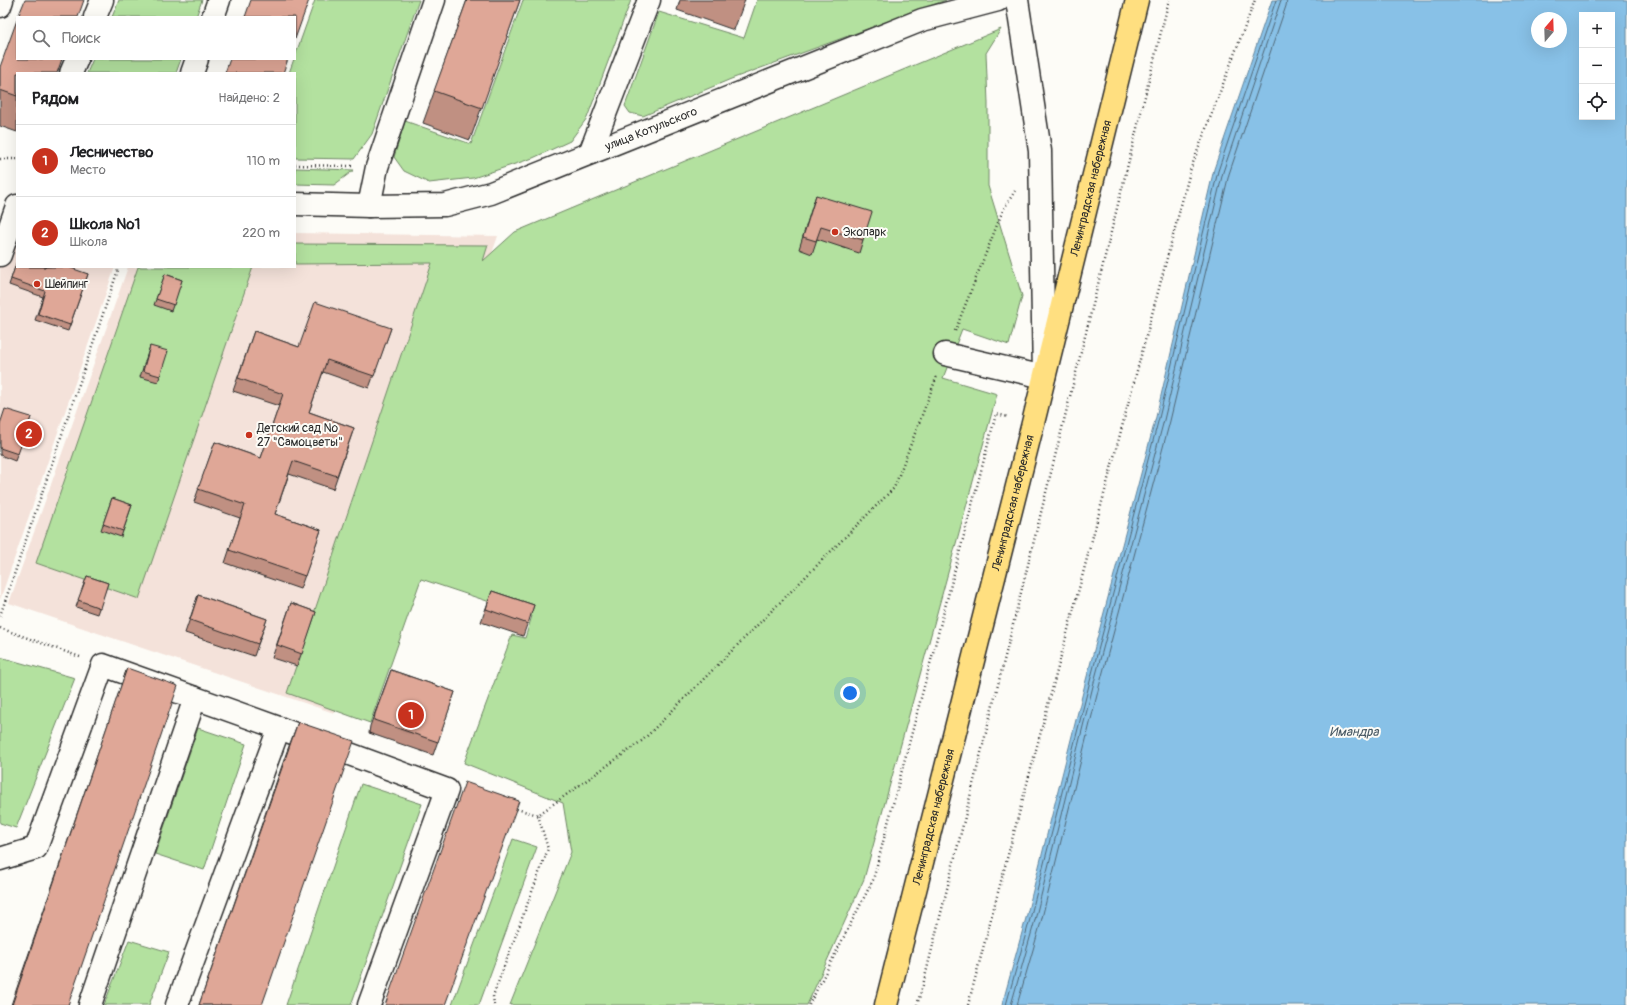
<!DOCTYPE html>
<html lang="ru">
<head>
<meta charset="utf-8">
<style>
	:root { --surface:#fff; --page:#f6f6f6; --text:#202124; --muted:#757577; --line:#e0e0e0; --accent:#c8321e }
	body { margin:0; font-family:Pangolin,sans-serif; background:var(--page); color:var(--text) }
	.controls { position:absolute; right:12px; top:12px; display:grid; overflow:hidden; border-radius:0px; box-shadow:0 4px 16px #0002 }
	.controls button { width:36px; height:36px; display:grid; place-items:center; padding:0; border:0; border-bottom:1px solid var(--line); background:var(--surface); color:var(--text); font:20px sans-serif }
	.compass { position:absolute; left:1531px; top:12px; width:36px; height:36px; border-radius:50%; background:var(--surface); box-shadow:0 4px 16px #0002; rotate:19deg }
	.you { position:absolute; left:850px; top:693px; width:14px; height:14px; margin:-10px; border:3px solid #fff; border-radius:50%; background:#1a73e8; box-shadow:0 0 0 6px #1a73e833 }
	.badge { display:grid; place-items:center; width:26px; height:26px; border-radius:50%; background:var(--accent); color:#fff; font-size:13px; font-weight:700 }
	.pin { position:absolute; translate:-50% -50%; border:2px solid #fff; box-shadow:0 1px 4px #0006 }
	.list { margin:0; padding:0; list-style:none }
	h2 { display:flex; justify-content:space-between; align-items:center; height:52px; margin:0; padding:0 16px; font-size:17px }
	h2 small { font-size:13px; font-weight:400; color:var(--muted) }
	.list li { display:grid; grid-template-columns:26px 1fr auto; gap:12px; align-items:center; box-sizing:border-box; height:72px; padding:0 16px; border-top:1px solid var(--line) }
	.list b { display:block; font-size:15px; white-space:nowrap }
	.list p { margin:0; font-size:13px; white-space:nowrap; color:var(--muted) }
	.list em { font-size:13px; font-style:normal; color:var(--muted) }
	.icon { flex:none; width:22px; height:22px; fill:none; stroke:currentColor; stroke-width:2; stroke-linecap:round; stroke-linejoin:round }
	.map { position:relative; flex:none; width:1627px; height:1005px; overflow:hidden }
	.search { position:absolute; background:var(--surface); box-shadow:0 4px 16px #0002; left:16px; top:16px; width:280px; height:44px; display:flex; align-items:center; gap:10px; box-sizing:border-box; padding:0 14px; border-radius:0px; color:var(--muted); font-size:15px }
	.panel { position:absolute; background:var(--surface); box-shadow:0 4px 16px #0002; left:16px; top:72px; width:280px; height:196px; border-radius:0px }
	.map>svg:first-child { display:block }
	.built { fill:#f4e2da }
	.green { fill:#b3e19f; stroke:#6f8665 }
	.water { fill:#88c1e7; stroke:#63859c; fill-rule:evenodd }
	.lines { fill:none; stroke-linecap:round; stroke-linejoin:round }
	.shore { stroke:#506776; stroke-width:1 }
	.minor-casing { stroke:#2b2b2b; stroke-width:25 }
	.major-casing { stroke:#2b2b2b; stroke-width:25 }
	.path { stroke:#2b2b2b; stroke-width:2.5; stroke-dasharray:1 3; stroke-linecap:butt }
	.minor { stroke:#fdfcf7; stroke-width:22 }
	.major { stroke:#ffdf80; stroke-width:22 }
	.wall { fill:#c09082; stroke:#2b2b2b }
	.building { fill:#dfa797; stroke:#2b2b2b }
	.poi-dot { fill:#c8321e; stroke:#fdfcf7; stroke-width:1.5 }
	.labels { text-anchor:middle; dominant-baseline:central; stroke-width:4; stroke-linejoin:round; paint-order:stroke }
	.street-label { font-size:12px; fill:#2b2b2b; stroke:#fdfcf7 }
	.poi-label { font-size:12px; fill:#2b2b2b; stroke:#fdfcf7; text-anchor:start }
	.water-label { font-size:13px; font-style:italic; fill:#475863; stroke:#fdfcf7 }
</style>
</head>
<body>
<div class="map">
<svg width="1627" height="1005" viewBox="0 0 1627 1005">
	<rect width="100%" height="100%" fill="#fdfcf7"/>
	<filter id="ink" filterUnits="userSpaceOnUse"><feTurbulence type="fractalNoise" baseFrequency=".025" numOctaves="2"/><feDisplacementMap in="SourceGraphic" scale="8" xChannelSelector="R" yChannelSelector="G"/><feConvolveMatrix kernelMatrix="1 2 1 2 8 2 1 2 1" color-interpolation-filters="sRGB"/></filter>
	<g filter="url(#ink)">
		<g class="built">
			<path d="M0 225H17V267H115L0 600Z"/>
			<path d="M295 233 498 236 334 713 9 603 128 267H295Z"/>
		</g>
		<g class="green">
			<path d="M119 0H202L196 17H112Z"/>
			<path d="M315 0H419L372 134 354 159 295 158V73H289Z"/>
			<path d="M523 0H631L587 118 570 141 533 158 473 178 429 183 404 171 394 157 405 121 471 144Z"/>
			<path d="M757 0H946L731 79 643 116 630 113 625 106 659 12 744 38Z"/>
			<path d="M1001 29 986 53 988 103V186L1022 296 1009 345 962 329 943 378 997 394 864 879 807 1005H510L571 852 563 803 464 763 512 635 525 638 532 616 421 579 370 723 287 693 432 263 295 264V244L488 245 483 261 515 232Z"/>
			<path d="M93 59H181L176 73H87Z"/>
			<path d="M295 168 354 170 334 185 295 184Z"/>
			<path d="M138 267H253L139 599 36 563Z"/>
			<path d="M0 657 75 678 16 828 0 823Z"/>
			<path d="M198 728 246 744 204 870 155 854Z"/>
			<path d="M361 784 422 804 351 1005H286Z"/>
			<path d="M513 839 537 847 479 1005H452Z"/>
			<path d="M129 940 169 952 149 1005H104Z"/>
		</g>
		<path class="water" d="M1272 0H1627V1005H1002L1026 918 1085 684 1156 417 1214 169ZM1582 15H1612V117H1582ZM1537 18H1561V42H1537Z"/>
		<g class="lines">
			<g class="shore">
				<path d="M1006 1005 1030 919 1089 685 1159 418 1218 171 1276 0"/>
				<path d="M1011 1005 1035 920 1093 686 1164 420 1223 172 1281 0"/>
				<path d="M1017 1005 1041 922 1099 687 1170 421 1229 174 1286 6 1287 0"/>
			</g>
			<g class="minor-casing">
				<g id="minor">
					<path d="M0 6 2 0"/>
					<path d="M95 17 102 0"/>
					<path d="M213 17 219 0"/>
					<path d="M71 73 77 59"/>
					<path d="M192 73 197 59"/>
					<path d="M590 153 649 0"/>
					<path id="s1" d="M295 204 369 206 445 205 491 193 922 20 998 0"/>
					<path d="M369 206 377 167 434 0"/>
					<path d="M0 255 17 206"/>
					<path d="M945 354 1044 377 1040 151 1017 0"/>
					<path d="M0 859 36 848 103 665 279 728 447 790 369 1005"/>
					<path d="M90 1005 195 698"/>
					<path d="M177 1005 279 728"/>
				</g>
			</g>
			<g class="major-casing">
				<g id="major">
					<path id="s2" d="M886 1005 1033 423 1137 0"/>
				</g>
			</g>
			<g class="path">
				<path d="M0 159H17"/>
				<path d="M295 165 352 166"/>
				<path d="M955 331 1003 210 1015 191"/>
				<path d="M0 616 119 267"/>
				<path d="M0 628 80 657"/>
				<path d="M513 808 538 815"/>
				<path d="M494 1005 493 996 548 849 538 815 643 740 894 488 937 376"/>
				<path d="M809 1005 873 880 996 414 1009 417"/>
				<path d="M917 1005 923 985 1169 0"/>
				<path d="M968 1005 1191 168 1255 0"/>
			</g>
			<use href="#minor" class="minor"/>
			<use href="#major" class="major"/>
		</g>
		<g class="wall">
			<path d="M467 0H520L470 140 423 123Z"/>
			<path d="M680 0H745L734 30 677 10Z"/>
			<path d="M0 67 17 73V132L0 126Z"/>
			<path d="M816 195 863 240 859 253 817 239 812 254 799 249 812 207Z"/>
			<path d="M17 261 88 274 68 331 35 320 43 297 9 285Z"/>
			<path d="M165 274 182 280 171 311 154 305Z"/>
			<path d="M391 328 369 388 323 372 309 412 354 428 333 489 289 474 275 514 321 530 300 589 225 563 240 518 194 502 215 442 261 458 279 406 233 391 254 331 299 347Z"/>
			<path d="M150 346 160 376 158 382 140 377Z"/>
			<path d="M31 417 15 461 0 455V424Z"/>
			<path d="M112 498 132 505 121 537 101 530Z"/>
			<path d="M87 576 108 583 97 614 76 607Z"/>
			<path d="M492 591 534 605 523 636 481 622Z"/>
			<path d="M198 595 267 619 254 656 185 633Z"/>
			<path d="M291 603 316 612 297 666 272 658Z"/>
			<path d="M127 668 68 1005H11L116 701Z"/>
			<path d="M391 670 455 692 433 755 369 733 370 726Z"/>
			<path d="M298 722 262 1005H199L286 754Z"/>
		</g>
		<g class="building">
			<path d="M25 0H84L78 17H18Z"/>
			<path d="M251 0H309L295 39V17H245Z"/>
			<path d="M467 0H520L482 108 434 91Z"/>
			<path d="M17 20V59H62L57 73H17V96L0 90V67Z"/>
			<path d="M230 59H288L283 73H225Z"/>
			<path d="M816 195 872 212 863 240 821 227 816 241 803 237Z"/>
			<path d="M17 261V267H68L88 274 70 325 38 314 45 291 11 279Z"/>
			<path d="M165 274 182 280 174 305 156 299Z"/>
			<path d="M315 302 391 328 374 376 327 360 309 412 354 428 337 476 293 461 275 514 321 530 305 576 229 550 245 505 198 489 215 442 261 458 283 394 238 378 254 331 299 347Z"/>
			<path d="M150 346 168 351 160 376 143 371Z"/>
			<path d="M5 409 31 417 18 454 0 448V424Z"/>
			<path d="M112 498 132 505 123 531 103 524Z"/>
			<path d="M87 576 108 583 100 608 78 600Z"/>
			<path d="M492 591 534 605 528 624 486 609Z"/>
			<path d="M198 595 267 619 258 644 190 620Z"/>
			<path d="M291 603 316 612 302 654 277 645Z"/>
			<path d="M127 668 178 686 68 1005H12Z"/>
			<path d="M391 670 455 692 438 742 374 720 375 714Z"/>
			<path d="M298 722 354 741 262 1005H199Z"/>
			<path d="M465 782 519 801 445 1005H385Z"/>
		</g>
	</g>
	<g class="poi-dot">
		<circle cx="835" cy="232" r="4"/>
		<circle cx="37" cy="284" r="4"/>
		<circle cx="249" cy="435" r="4"/>
	</g>
	<g class="labels">
		<g class="street-label">
			<text stroke="none"><textPath href="#s1" startOffset="370">улица Котульского</textPath></text>
			<text stroke="none"><textPath href="#s2" startOffset="842">Ленинградская набережная</textPath></text>
			<text stroke="none"><textPath href="#s2" startOffset="518">Ленинградская набережная</textPath></text>
			<text stroke="none"><textPath href="#s2" startOffset="194">Ленинградская набережная</textPath></text>
		</g>
		<g class="poi-label">
			<text x="843" y="232">Экопарк</text>
			<text x="45" y="284">Шейпинг</text>
			<text x="257" y="428">Детский сад №<tspan x="257" dy="14">27 "Самоцветы"</tspan></text>
		</g>
		<g class="water-label">
			<text x="1354" y="732">Имандра</text>
		</g>
	</g>
</svg>
<div class="controls">
<button>+</button>
<button>−</button>
<button><svg class="icon" aria-label="locate" viewBox="0 0 24 24"><circle cx="12" cy="12" r="6"/><path d="M12 2v4M12 18v4M2 12h4M18 12h4"/></svg></button>
</div>
<svg class="compass" viewBox="-18 -18 36 36"><path d="M0-13l5 13h-10z" fill="#e53935"/><path d="M0 13l5-13h-10z" fill="#757577"/></svg>
<div class="you"></div>
<div class="pin badge" style="left:411px;top:715px">1</div>
<div class="pin badge" style="left:29px;top:434px">2</div>
<div class="search"><svg class="icon" aria-label="search" viewBox="0 0 24 24"><circle cx="10" cy="10" r="6"/><path d="M15 15l6 6"/></svg>Поиск</div>
<section class="panel">
<h2>Рядом<small>Найдено: 2</small></h2>
<ul class="list">
<li><span class="badge">1</span><div><b>Лесничество</b><p>Место</p></div><em>110 m</em></li>
<li><span class="badge">2</span><div><b>Школа №1</b><p>Школа</p></div><em>220 m</em></li>
</ul>
</section>
</div>
</body>
</html>
